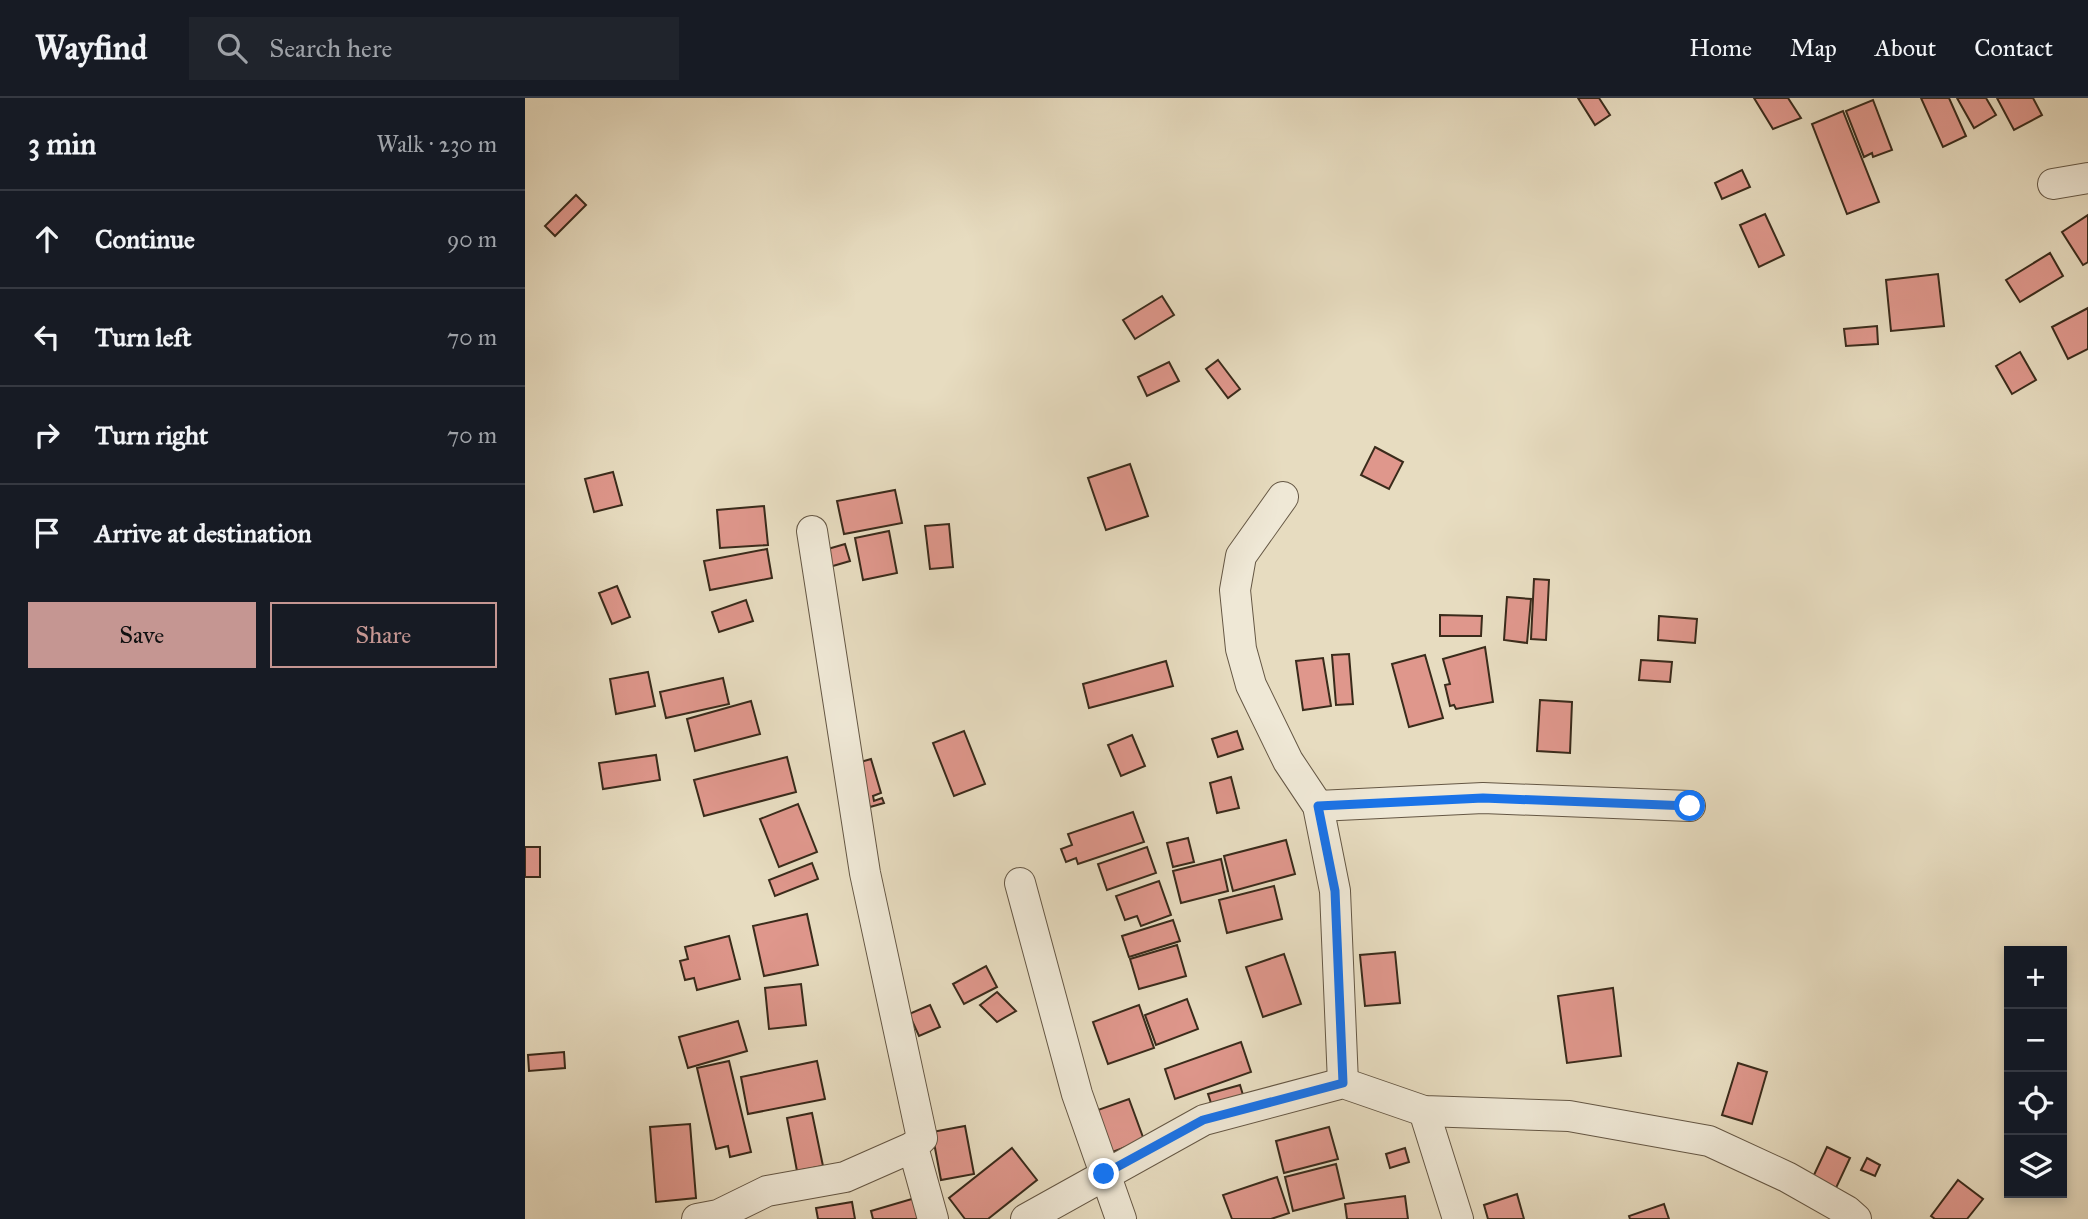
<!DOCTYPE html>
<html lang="en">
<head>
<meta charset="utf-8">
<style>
	:root { --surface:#171b24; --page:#20242c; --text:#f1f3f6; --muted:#9ea1a6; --line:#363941; --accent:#c59692 }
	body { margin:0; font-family:"IM FELL Great Primer",serif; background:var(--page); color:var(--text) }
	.controls { position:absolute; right:21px; bottom:21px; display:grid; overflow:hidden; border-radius:0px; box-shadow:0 4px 10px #0003 }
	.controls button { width:63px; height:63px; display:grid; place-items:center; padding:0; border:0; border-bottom:2px solid var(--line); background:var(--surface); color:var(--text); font:35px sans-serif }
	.stop { position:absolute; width:21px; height:21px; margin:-16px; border:5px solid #1a73e8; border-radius:50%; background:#fff }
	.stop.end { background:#1a73e8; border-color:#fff; box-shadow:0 2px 7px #0008 }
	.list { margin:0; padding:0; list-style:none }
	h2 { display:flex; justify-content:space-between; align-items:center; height:91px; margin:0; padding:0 28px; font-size:30px }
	h2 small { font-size:23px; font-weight:400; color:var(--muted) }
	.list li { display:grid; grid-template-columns:46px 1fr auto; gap:21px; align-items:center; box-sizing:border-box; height:98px; padding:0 28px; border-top:2px solid var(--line) }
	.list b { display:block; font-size:26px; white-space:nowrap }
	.list em { font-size:23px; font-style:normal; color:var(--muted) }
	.actions { display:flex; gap:14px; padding:21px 28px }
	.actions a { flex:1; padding:16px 0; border:2px solid var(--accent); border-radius:0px; text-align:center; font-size:24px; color:var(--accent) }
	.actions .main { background:var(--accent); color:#111 }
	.icon { flex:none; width:38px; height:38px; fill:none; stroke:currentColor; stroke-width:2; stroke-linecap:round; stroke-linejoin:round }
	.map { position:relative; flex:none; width:1563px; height:1121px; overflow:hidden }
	header { display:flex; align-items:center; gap:42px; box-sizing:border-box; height:98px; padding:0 35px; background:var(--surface); border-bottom:2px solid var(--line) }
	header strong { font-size:33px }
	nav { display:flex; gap:38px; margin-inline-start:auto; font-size:24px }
	.search { width:490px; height:63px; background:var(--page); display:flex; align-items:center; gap:18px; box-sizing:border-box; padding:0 24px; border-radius:0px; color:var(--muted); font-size:26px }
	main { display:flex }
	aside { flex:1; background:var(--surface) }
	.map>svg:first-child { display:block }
	.building { fill:#df978c; stroke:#3a2b1b; stroke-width:2 }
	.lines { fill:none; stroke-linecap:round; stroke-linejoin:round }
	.street-casing { stroke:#655744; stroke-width:32 }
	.street { stroke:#efe8d6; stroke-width:30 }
	.route { stroke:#1a73e8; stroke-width:9 }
</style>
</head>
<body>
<header>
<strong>Wayfind</strong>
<div class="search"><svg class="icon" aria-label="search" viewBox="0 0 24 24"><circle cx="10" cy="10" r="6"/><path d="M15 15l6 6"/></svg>Search here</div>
<nav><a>Home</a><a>Map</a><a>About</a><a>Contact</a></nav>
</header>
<main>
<aside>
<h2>3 min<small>Walk · 230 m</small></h2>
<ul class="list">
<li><svg class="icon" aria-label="ahead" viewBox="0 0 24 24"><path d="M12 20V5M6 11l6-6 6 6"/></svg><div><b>Continue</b></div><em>90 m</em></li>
<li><svg class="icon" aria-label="left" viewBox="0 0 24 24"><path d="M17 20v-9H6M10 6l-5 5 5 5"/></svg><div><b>Turn left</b></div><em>70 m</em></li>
<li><svg class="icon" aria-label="right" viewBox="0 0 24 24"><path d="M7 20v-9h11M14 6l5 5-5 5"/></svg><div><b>Turn right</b></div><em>70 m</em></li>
<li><svg class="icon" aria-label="arrive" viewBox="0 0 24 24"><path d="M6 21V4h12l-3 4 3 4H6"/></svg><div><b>Arrive at destination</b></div></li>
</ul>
<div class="actions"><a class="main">Save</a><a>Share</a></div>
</aside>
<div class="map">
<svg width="1563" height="1121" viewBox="0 0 1563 1121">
	<rect width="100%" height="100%" fill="#e7dcc0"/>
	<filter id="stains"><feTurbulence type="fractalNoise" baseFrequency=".00286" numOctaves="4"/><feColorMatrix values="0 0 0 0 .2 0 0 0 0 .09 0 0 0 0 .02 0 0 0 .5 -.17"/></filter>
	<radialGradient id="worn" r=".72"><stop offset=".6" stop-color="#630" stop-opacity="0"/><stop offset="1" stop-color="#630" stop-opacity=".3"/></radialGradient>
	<g class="building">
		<path d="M1053 0H1074L1085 17 1070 27Z"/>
		<path d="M1229 0H1263L1276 20 1248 31Z"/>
		<path d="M1396 0H1424L1441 38 1418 49Z"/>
		<path d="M1432 0H1461L1471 17 1449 30Z"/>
		<path d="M1472 0H1508L1517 17 1489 32Z"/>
		<path d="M1348 2 1367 52 1348 59 1347 55 1339 59 1321 13Z"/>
		<path d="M1318 13 1354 104 1322 116 1287 26Z"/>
		<path d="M1217 72 1225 89 1197 101 1190 85Z"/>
		<path d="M51 97 61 107 30 138 20 128Z"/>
		<path d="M1240 116 1259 157 1234 169 1215 127Z"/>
		<path d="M1563 117V164L1558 167 1537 134Z"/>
		<path d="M1525 155 1538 178 1495 204 1481 182Z"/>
		<path d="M1413 176 1419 228 1366 233 1361 182Z"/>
		<path d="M637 198 649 217 610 241 598 222Z"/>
		<path d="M1563 210V251L1543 261 1527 229Z"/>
		<path d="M1352 228 1353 246 1321 248 1319 231Z"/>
		<path d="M1495 254 1511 282 1487 296 1471 268Z"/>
		<path d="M693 262 715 291 703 300 681 271Z"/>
		<path d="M644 264 654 283 622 298 613 279Z"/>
		<path d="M850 349 878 364 864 391 836 377Z"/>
		<path d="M605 366 623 418 581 432 563 380Z"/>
		<path d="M88 374 97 407 69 414 60 381Z"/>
		<path d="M370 392 377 425 319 436 312 403Z"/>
		<path d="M239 408 243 447 195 450 192 412Z"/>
		<path d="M424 426 428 469 405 471 400 428Z"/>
		<path d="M364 433 372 475 338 482 330 440Z"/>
		<path d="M320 446 325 463 301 470 296 453Z"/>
		<path d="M242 451 247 480 185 492 179 463Z"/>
		<path d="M1009 481 1024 482 1021 542 1006 541Z"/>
		<path d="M92 488 105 519 87 526 74 495Z"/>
		<path d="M982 499 1006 501 1002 545 979 542Z"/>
		<path d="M221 502 228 523 194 534 187 514Z"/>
		<path d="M915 517 957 518 956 538H915Z"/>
		<path d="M1134 518 1172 521 1170 545 1133 542Z"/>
		<path d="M960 549 968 604 931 611 929 607 925 608 920 587 925 586 918 561Z"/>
		<path d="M824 556 828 606 811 607 807 557Z"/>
		<path d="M900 557 918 620 884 629 867 566Z"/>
		<path d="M798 560 806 608 778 612 771 563Z"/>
		<path d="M1116 562 1147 564 1145 584 1114 582Z"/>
		<path d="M641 563 648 588 564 610 558 586Z"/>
		<path d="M123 574 130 608 91 616 85 581Z"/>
		<path d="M198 580 204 606 141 620 135 594Z"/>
		<path d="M1015 602 1047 604 1045 655 1012 653Z"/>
		<path d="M226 603 235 636 170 653 162 621Z"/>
		<path d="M439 633 460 686 429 698 408 645Z"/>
		<path d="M712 633 718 651 693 659 687 641Z"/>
		<path d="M607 637 620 668 596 678 583 647Z"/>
		<path d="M131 657 135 682 78 691 74 665Z"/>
		<path d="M262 659 271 694 179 718 169 682Z"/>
		<path d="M346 661 356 695 348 698 349 703 357 700 359 705 345 709 325 667Z"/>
		<path d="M706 679 714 710 692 715 685 685Z"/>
		<path d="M273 706 292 754 254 769 235 721Z"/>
		<path d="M608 714 619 744 553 766 551 760 541 764 536 751 547 747 543 736Z"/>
		<path d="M663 740 669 764 648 769 642 745Z"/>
		<path d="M761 742 770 776 708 793 699 758Z"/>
		<rect x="0" y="749" width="15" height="30"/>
		<path d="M622 749 631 775 582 792 573 766Z"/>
		<path d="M696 761 703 793 656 805 648 773Z"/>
		<path d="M287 765 293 781 250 798 244 782Z"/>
		<path d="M634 783 646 817 616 828 612 818 600 822 591 798Z"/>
		<path d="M749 788 757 821 702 835 694 802Z"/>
		<path d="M282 816 293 867 239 878 228 828Z"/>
		<path d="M648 822 655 843 604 859 597 838Z"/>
		<path d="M204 838 215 881 172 892 169 880 160 882 155 863 163 861 160 849Z"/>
		<path d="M652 847 661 878 614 891 605 861Z"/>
		<path d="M870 854 875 905 840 908 835 857Z"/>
		<path d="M759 856 776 906 738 919 721 869Z"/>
		<path d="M461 868 472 889 439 906 428 886Z"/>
		<path d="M276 886 281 927 244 931 240 890Z"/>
		<path d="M1088 890 1096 958 1042 965 1033 898Z"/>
		<path d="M472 894 491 913 472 924 455 907Z"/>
		<path d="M662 901 673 931 631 947 620 917Z"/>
		<path d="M405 907 415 929 394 938 384 916Z"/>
		<path d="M614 907 629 950 583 966 568 924Z"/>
		<path d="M213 923 222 953 163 970 154 939Z"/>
		<path d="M716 944 726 974 650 1001 640 971Z"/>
		<path d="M39 954 40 970 4 973 3 957Z"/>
		<path d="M204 963 226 1054 205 1059 203 1048 191 1051 172 970Z"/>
		<path d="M292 963 300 1001 223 1016 216 979Z"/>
		<path d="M1213 965 1242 974 1227 1026 1197 1017Z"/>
		<path d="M715 987 721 1007 690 1017 683 996Z"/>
		<path d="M604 1001 619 1042 585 1055 570 1013Z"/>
		<path d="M287 1015 298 1068 272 1073 262 1020Z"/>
		<path d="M165 1026 171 1100 131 1104 125 1029Z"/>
		<path d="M440 1028 449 1076 416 1082 407 1034Z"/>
		<path d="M804 1029 813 1061 759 1075 751 1043Z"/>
		<path d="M1302 1049 1325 1060 1311 1090 1288 1079Z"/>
		<path d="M487 1050 512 1082 463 1121H440L424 1100Z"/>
		<path d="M880 1050 884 1064 865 1070 861 1056Z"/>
		<path d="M1342 1060 1355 1067 1350 1078 1336 1072Z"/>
		<path d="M811 1066 819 1100 768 1113 760 1079Z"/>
		<path d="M752 1079 764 1115 746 1121H707L698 1097Z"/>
		<path d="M1433 1082 1458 1101 1442 1121H1410L1406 1118Z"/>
		<path d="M992 1096 999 1121H963L959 1107Z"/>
		<path d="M397 1098 404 1121H348L346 1113Z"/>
		<path d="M880 1098 883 1121H822L820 1106Z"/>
		<path d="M327 1104 330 1121H293L291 1110Z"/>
		<path d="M1139 1106 1144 1121H1105L1104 1118Z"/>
	</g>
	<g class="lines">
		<g class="street-casing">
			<g id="street">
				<path d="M1528 86 1563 80"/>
				<path d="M758 399 716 458 710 492 716 551 726 587 763 663 793 708 810 793 818 985"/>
				<path d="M287 433 340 775 397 1040 388 1049 408 1121"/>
				<path d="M793 708 958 700 1165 708"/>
				<path d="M495 785 552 996 596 1121"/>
				<path d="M899 1013 933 1121"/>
				<path d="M172 1121 193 1117 242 1093 320 1079 388 1049"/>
				<path d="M501 1121 679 1022 818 985 899 1013 1044 1018 1184 1043 1262 1079 1322 1113 1331 1121"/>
			</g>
		</g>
		<use href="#street" class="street"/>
	</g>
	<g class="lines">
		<path class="route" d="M579 1076 678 1022 818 985 810 793 793 708 958 700 1165 708"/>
	</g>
	<rect width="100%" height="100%" filter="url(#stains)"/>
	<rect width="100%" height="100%" fill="url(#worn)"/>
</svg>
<div class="controls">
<button>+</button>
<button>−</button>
<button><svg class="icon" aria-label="locate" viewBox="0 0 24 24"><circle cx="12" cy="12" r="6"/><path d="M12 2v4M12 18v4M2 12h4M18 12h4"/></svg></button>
<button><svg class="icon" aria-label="layers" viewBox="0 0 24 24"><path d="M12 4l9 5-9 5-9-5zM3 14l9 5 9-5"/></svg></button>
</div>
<div class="stop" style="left:1165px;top:708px"></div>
<div class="stop end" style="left:579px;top:1076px"></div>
</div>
</main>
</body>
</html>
